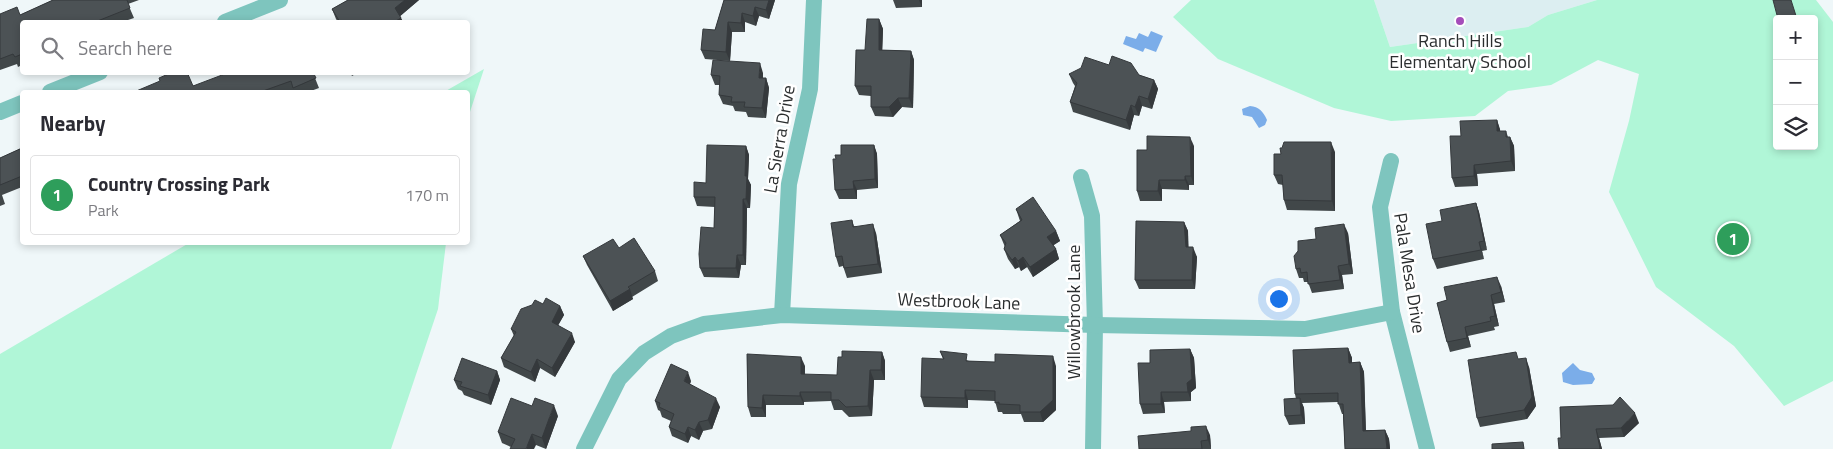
<!DOCTYPE html>
<html lang="en">
<head>
<meta charset="utf-8">
<style>
	:root { --surface:#fff; --page:#f7f7f7; --text:#2b2b33; --muted:#7c7c81; --line:#e1e1e2; --accent:#7c3aed }
	body { margin:0; font-family:"Titillium Web",sans-serif; background:var(--page); color:var(--text) }
	.controls { position:absolute; right:15px; top:15px; display:grid; overflow:hidden; border-radius:5px; box-shadow:0 2px 8px #0003 }
	.controls button { width:45px; height:45px; display:grid; place-items:center; padding:0; border:0; border-bottom:1px solid var(--line); background:var(--surface); color:var(--text); font:25px sans-serif }
	.you { position:absolute; left:1278px; top:298px; width:18px; height:18px; margin:-12px; border:4px solid #fff; border-radius:50%; background:#1a73e8; box-shadow:0 0 0 8px #1a73e833 }
	.badge { display:grid; place-items:center; width:32px; height:32px; border-radius:50%; background:var(--accent); color:#fff; font-size:16px; font-weight:700 }
	.pin { position:absolute; translate:-50% -50%; border:2px solid #fff; box-shadow:0 1px 5px #0006 }
	.list { margin:0; padding:0; list-style:none }
	h2 { display:flex; justify-content:space-between; align-items:center; height:65px; margin:0; padding:0 20px; font-size:21px }
	h2 small { font-size:16px; font-weight:400; color:var(--muted) }
	.list li { display:grid; grid-template-columns:32px 1fr auto; gap:15px; align-items:center; box-sizing:border-box; height:80px; margin:0 10px 10px; padding:0 10px; border:1px solid var(--line); border-radius:5px }
	.list b { display:block; font-size:19px; white-space:nowrap }
	.list p { margin:0; font-size:16px; white-space:nowrap; color:var(--muted) }
	.list em { font-size:16px; font-style:normal; color:var(--muted) }
	.icon { flex:none; width:28px; height:28px; fill:none; stroke:currentColor; stroke-width:2; stroke-linecap:round; stroke-linejoin:round }
	.map { position:relative; flex:none; width:1833px; height:449px; overflow:hidden }
	.search { position:absolute; background:var(--surface); box-shadow:0 2px 8px #0003; left:20px; top:20px; width:450px; height:55px; display:flex; align-items:center; gap:12px; box-sizing:border-box; padding:0 18px; border-radius:5px; color:var(--muted); font-size:19px }
	.panel { position:absolute; background:var(--surface); box-shadow:0 2px 8px #0003; left:20px; top:90px; width:450px; height:155px; border-radius:5px }
	.map>svg:first-child { display:block }
	.built { fill:#dceef1 }
	.green { fill:#b0f6d7; fill-rule:evenodd }
	.water { fill:#7bade9 }
	.lines { fill:none; stroke-linecap:round; stroke-linejoin:round }
	.street { stroke:#7ec5be; stroke-width:16 }
	.wall { fill:#414749 }
	.shaded-wall { fill:#35393c }
	.building { fill:#4c5255; stroke:#35393c }
	.poi-dot { fill:#a54dba; stroke:#fff; stroke-width:2 }
	.labels { text-anchor:middle; dominant-baseline:central; stroke-width:5; stroke-linejoin:round; paint-order:stroke }
	.poi-label { font-size:18px; fill:#2a2d2e; stroke:#fff }
	.street-label { font-size:18px; fill:#2a2d2e; stroke:#fff }
</style>
</head>
<body>
<div class="map">
<svg width="1833" height="449" viewBox="0 0 1833 449">
	<rect width="100%" height="100%" fill="#eff7f9"/>
	<path class="built" d="M1374 0H1597L1548 15 1528 27 1390 47Z"/>
	<g class="green">
		<path d="M1191 0H1374L1390 47 1528 27 1548 15 1597 0H1816L1833 22V381L1784 406 1734 346 1656 287 1609 192 1629 121 1639 74 1598 60 1551 85 1508 91 1475 116 1391 121 1334 108 1218 59 1173 17ZM1777 19H1814V146H1777Z"/>
		<path d="M484 69 468 118V92H444Z"/>
		<path d="M189 243H446L438 309 391 449H0V354Z"/>
	</g>
	<g class="water">
		<path d="M1151 31 1163 36 1156 52 1145 48 1143 52 1123 44 1126 36 1136 39 1139 33 1148 37Z"/>
		<path d="M1250 106C1259 107 1263 111 1267 120L1265 125 1259 128 1252 117 1243 115 1242 109Z"/>
		<path d="M1573 363 1580 370 1592 373 1595 379 1592 384 1573 385 1563 382 1562 373Z"/>
	</g>
	<g class="lines">
		<g class="street">
			<path d="M225 22 280 0"/>
			<path d="M50 92 100 72"/>
			<path d="M0 112 22 103"/>
			<path d="M1391 161 1380 207 1392 312 1427 449"/>
			<path d="M1081 177 1092 216 1095 325 1093 449"/>
			<path d="M782 315 789 184 810 89 814 0"/>
			<path d="M584 449 619 379 644 353 671 336 704 324 782 315 1095 325 1305 329 1392 312"/>
		</g>
	</g>
	<g class="wall">
		<path d="M53 0H139L128 4 134 18 122 22H22V65L18 67 17 64 0 70V14L20 15Z"/>
		<path d="M348 0H419L400 16 403 22H338L336 19 332 9Z"/>
		<path d="M724 0H775L769 19 759 16 756 26 745 22V32H732L730 61 705 59 701 50 715 30Z"/>
		<path d="M893 0H922V7L896 8Z"/>
		<path d="M879 19 883 29 882 50 911 51 914 60 913 108 902 107 893 117 875 116 871 107V96L859 95 855 86 865 50Z"/>
		<path d="M1109 65 1154 80 1158 89 1152 109 1142 106 1139 116 1134 115 1130 130 1073 112 1070 102 1075 86 1073 83 1069 74Z"/>
		<path d="M350 72H359L352 76Z"/>
		<path d="M313 73 319 88 308 92H295L294 91 290 92H134Z"/>
		<path d="M763 73V78H766L769 88 766 118 748 117 746 112 735 111 733 106 723 104 719 95 720 85H715L711 75Z"/>
		<path d="M1497 120 1500 131H1506L1508 137H1510L1514 146 1515 171 1477 174 1478 186 1455 187 1452 178 1461 136Z"/>
		<path d="M22 144V187L2 195 5 204 0 206V158L22 148Z"/>
		<path d="M874 145 877 154 878 188 857 190V199H839L835 190 836 159 841 155Z"/>
		<path d="M746 146 749 155 748 179 751 185 750 208H747L746 265H741L739 278 704 277 700 268 714 228 715 207 697 206 694 197 706 183Z"/>
		<path d="M1194 146V185H1189V190L1162 189V201H1140L1137 191 1147 150Z"/>
		<path d="M1335 152V211L1287 210 1284 200 1283 185 1278 184 1274 175 1281 154Z"/>
		<path d="M1476 203 1479 212 1487 250 1482 251 1484 259 1437 269 1433 259 1442 221Z"/>
		<path d="M1016 209 1056 231 1060 241 1053 245 1056 249 1059 259 1033 277 1027 267 1021 271 1019 267 1015 269 1008 259 1004 249 1005 247 1000 235 1020 221Z"/>
		<path d="M852 220 854 226 876 233 882 273 847 278 843 266 839 267 836 257Z"/>
		<path d="M1184 222 1188 231V247L1197 257 1195 289H1139L1135 280Z"/>
		<path d="M1348 233 1353 274 1342 275 1344 289 1312 293 1308 282H1304L1303 278H1299L1296 269 1316 239Z"/>
		<path d="M619 248 655 271 658 281 632 297 633 299 613 311 587 265 583 256Z"/>
		<path d="M1501 286 1505 302 1494 304 1499 326 1494 327 1495 330 1468 336 1471 347 1450 352 1447 342 1437 303Z"/>
		<path d="M543 304 560 306 564 315 558 325 575 342 555 377 540 368 535 382 504 367 501 358 514 336 511 329Z"/>
		<path d="M1348 348 1352 358V363L1360 362 1364 372 1366 430H1385L1389 439 1390 449H1345L1343 414H1342L1338 402 1302 403 1304 408 1305 424 1289 425 1285 416 1296 399 1295 394Z"/>
		<path d="M1190 349 1194 358 1196 388 1191 392V401L1164 402 1165 413 1143 414 1140 404 1150 363Z"/>
		<path d="M940 351 969 361 1056 366V410L1043 422H1024L1021 414H1003L1002 412H998L995 401 968 400V408L924 407 921 397 943 359Z"/>
		<path d="M882 352 885 361V380H874L872 416 849 417 842 410H834L831 401 804 402V405H766V417H751L748 407 747 354 805 366V375H837L842 357Z"/>
		<path d="M1518 359 1529 367 1536 406 1527 419 1480 427 1477 418Z"/>
		<path d="M497 371 500 380 491 405 464 395 462 391 458 389 454 380Z"/>
		<path d="M691 381 690 384 720 407 712 429 703 431 699 440 691 436 688 443 672 436 669 427 671 421 662 417 660 411 658 410 655 401Z"/>
		<path d="M1560 407 1639 423 1624 437 1599 438 1602 449H1559L1561 438Z"/>
		<path d="M558 416 546 449 536 445 511 447 502 443 498 432Z"/>
		<path d="M1210 435 1211 449H1139Z"/>
	</g>
	<g class="shaded-wall">
		<path d="M405 0H419L398 18 395 8Z"/>
		<path d="M769 0H775L769 19 766 10Z"/>
		<path d="M919 0H922V7Z"/>
		<path d="M755 7 759 16 756 26 753 16Z"/>
		<path d="M742 13 745 22V32L741 23Z"/>
		<path d="M401 18 403 22H394Z"/>
		<path d="M879 19 883 29 882 60 879 50Z"/>
		<path d="M728 22 732 32 730 61 726 52Z"/>
		<path d="M911 51 914 60 913 108 909 98Z"/>
		<path d="M760 63 763 73 762 87 759 78Z"/>
		<path d="M766 78 769 88 766 118 762 108Z"/>
		<path d="M1154 80 1158 89 1152 109 1148 99Z"/>
		<path d="M1139 96 1142 106 1139 116 1135 107Z"/>
		<path d="M898 98 902 107 893 117 889 107Z"/>
		<path d="M1131 105 1134 115 1130 130 1126 120Z"/>
		<path d="M1497 120 1500 129 1501 141 1497 131Z"/>
		<path d="M1190 137 1194 146V185L1191 176Z"/>
		<path d="M1510 137 1514 146 1515 171 1511 161Z"/>
		<path d="M1331 142 1335 152V211L1332 201Z"/>
		<path d="M874 145 877 154 878 188 875 179Z"/>
		<path d="M746 146 749 155 748 179 751 185 750 208 746 199 745 176Z"/>
		<path d="M1474 165 1477 174 1478 186 1474 176Z"/>
		<path d="M1185 176 1189 185V190L1185 180Z"/>
		<path d="M1159 180 1162 189V201L1158 191Z"/>
		<path d="M853 181 857 190V199L854 189Z"/>
		<path d="M743 199 747 208 746 265 743 255Z"/>
		<path d="M1476 203 1479 212 1487 250 1484 241Z"/>
		<path d="M1184 222 1188 231 1189 257 1186 247Z"/>
		<path d="M873 224 876 233 882 273 878 264Z"/>
		<path d="M1344 224 1348 233 1353 274 1349 264Z"/>
		<path d="M1056 231 1060 241 1051 247 1047 237Z"/>
		<path d="M1479 242 1482 251 1484 259 1481 250Z"/>
		<path d="M1193 247 1197 257 1195 289 1192 280Z"/>
		<path d="M1056 249 1059 259 1033 277 1030 267Z"/>
		<path d="M737 255 741 265 739 278 736 268Z"/>
		<path d="M1015 257 1019 267 1015 269 1012 260Z"/>
		<path d="M1023 257 1027 267 1021 271 1018 261Z"/>
		<path d="M1338 266 1342 275 1344 289 1340 280Z"/>
		<path d="M1497 277 1501 286 1505 302 1501 292Z"/>
		<path d="M630 289 633 299 613 311 610 301Z"/>
		<path d="M1491 295 1494 304 1499 326 1495 316Z"/>
		<path d="M560 306 564 315 555 331 552 322Z"/>
		<path d="M1465 327 1468 336 1471 347 1467 338Z"/>
		<path d="M572 333 575 342 555 377 552 368Z"/>
		<path d="M1348 348 1352 358V372L1349 363Z"/>
		<path d="M1190 349 1194 358 1196 388 1191 392V401L1188 392 1187 383Z"/>
		<path d="M882 352 885 361V380L881 370Z"/>
		<path d="M1053 356 1056 366V410L1043 422 1040 412Z"/>
		<path d="M801 357 805 366 804 384 801 374Z"/>
		<path d="M1526 358 1529 367 1536 406 1527 419 1524 410Z"/>
		<path d="M537 359 540 368 535 382 531 372Z"/>
		<path d="M1360 362 1364 372 1366 440 1363 431Z"/>
		<path d="M870 370 874 380 872 416 868 406Z"/>
		<path d="M497 371 500 380 491 405 488 395Z"/>
		<path d="M688 372 691 381 687 391 684 381Z"/>
		<path d="M965 390 968 400V408L965 398Z"/>
		<path d="M800 392 804 402V405L800 396Z"/>
		<path d="M1161 392 1164 402 1165 413 1161 404Z"/>
		<path d="M763 395 766 405V417L762 408Z"/>
		<path d="M716 398 720 407 712 429 708 420Z"/>
		<path d="M1300 398 1304 408 1305 424 1301 415Z"/>
		<path d="M554 405 558 416 546 449 542 438Z"/>
		<path d="M1635 413 1639 423 1624 437 1621 428Z"/>
		<path d="M699 422 703 431 699 440 695 430Z"/>
		<path d="M1206 426 1210 435 1211 449 1208 440Z"/>
		<path d="M688 427 691 436 688 443 685 434Z"/>
		<path d="M1596 429 1599 438 1602 449H1599Z"/>
		<path d="M1385 430 1389 439 1390 449H1387Z"/>
		<path d="M532 434 536 445 534 449H526Z"/>
	</g>
	<g class="building">
		<path d="M53 0H127L130 8 95 22H22V54L15 57 13 54 0 59V14L17 7 20 15Z"/>
		<path d="M348 0H405L395 8 401 18 394 22H340L332 9Z"/>
		<path d="M724 0H769L766 10 755 7 753 16 742 13 741 23 728 22 726 52 701 50 703 29 715 30Z"/>
		<path d="M1773 0H1791L1797 19H1778Z"/>
		<path d="M867 19H879V50L911 51 909 98H898L889 107H871V86H855L856 50H865Z"/>
		<path d="M1112 56 1131 63 1139 75 1154 80 1148 99 1139 96 1135 107 1131 105 1126 120 1070 102 1077 83 1069 74 1081 68 1085 57 1109 65Z"/>
		<path d="M713 60 760 63 759 78H766L762 108 744 107 745 102H731L732 97 719 95 720 76 711 75Z"/>
		<path d="M173 72H187L193 86 230 72H313L316 78 293 88 291 81 263 91V92H134L160 81 159 78Z"/>
		<path d="M1497 120V131H1506V137H1510L1511 161 1474 165V176L1452 178 1450 136H1461L1460 121Z"/>
		<path d="M1147 136 1190 137 1191 176H1185V180H1159L1158 191H1137V150H1147Z"/>
		<path d="M1284 142H1331L1332 201 1284 200 1282 175H1274V154H1281L1280 148H1282Z"/>
		<path d="M22 144V176L0 185V158L22 148 21 145Z"/>
		<path d="M707 145 746 146 745 176H747L746 199H743V255H737L736 268H700L699 254 701 227 714 228 715 197H694V182L706 183Z"/>
		<path d="M841 145H874L875 179 853 181 854 189 835 190 833 159H836L835 155H841Z"/>
		<path d="M1033 197 1056 231 1047 237 1056 249 1030 267 1023 257 1018 261 1015 257 1012 260 1004 249 1006 243 1000 235 1022 220 1016 209Z"/>
		<path d="M1476 203 1484 241 1479 242 1481 250 1433 259 1426 224 1442 221 1440 210Z"/>
		<path d="M852 220 853 227 873 224 878 264 844 268 842 256 836 257 831 223Z"/>
		<path d="M1136 221 1184 222 1186 247H1193L1192 280H1135Z"/>
		<path d="M1344 224 1349 264 1338 266 1340 280 1308 284 1307 272 1301 273 1300 268 1296 269 1294 256 1298 251V241L1316 239 1315 228Z"/>
		<path d="M634 238 655 271 628 287 630 289 610 301 583 256 613 239 619 248Z"/>
		<path d="M1497 277 1501 292 1491 295 1495 316 1490 317 1491 321 1465 327 1467 338 1447 342 1437 303 1447 300 1444 287Z"/>
		<path d="M546 298 560 306 552 322 572 333 552 368 537 359 531 372 501 358 516 332 511 329 521 309 532 305 535 300 543 304Z"/>
		<path d="M1348 348 1349 363 1360 362 1363 431 1385 430 1387 449H1345L1343 404H1338V393L1295 394 1293 350Z"/>
		<path d="M1190 349 1192 379 1187 383 1188 392H1161V404H1140L1138 363H1150V350Z"/>
		<path d="M842 351 882 352 881 370H870L868 406 846 407 839 400H831V392H800V396L763 395 762 408 748 407 747 354 801 357V374L837 375 838 357H842Z"/>
		<path d="M940 351 967 354 966 361 995 362V354L1053 356V400L1040 412H1020V405L999 404V402L995 403V391L965 390V398L921 397 922 358 944 359Z"/>
		<path d="M1516 352 1518 359 1526 358 1532 397 1524 410 1477 418 1468 360Z"/>
		<path d="M462 358 497 371 488 395 460 386 462 382 454 380Z"/>
		<path d="M671 364 688 372 684 381 716 398 708 420 699 422 695 430 688 427 685 434 669 427 674 414 659 407 660 403 655 401Z"/>
		<path d="M1620 397 1635 413 1621 428 1596 429 1600 448 1599 449H1559L1558 438H1561L1560 407 1613 405Z"/>
		<path d="M511 398 532 406 535 398 554 405 542 438 532 434 526 449H510L515 439 498 432Z"/>
		<path d="M1300 398 1301 415 1285 416 1284 399Z"/>
		<path d="M1206 426 1208 440 1201 441 1202 449H1139L1138 436 1191 431V427Z"/>
		<path d="M1523 442 1524 449H1492V444Z"/>
	</g>
	<circle class="poi-dot" cx="1460" cy="21" r="5"/>
	<g class="labels">
		<g class="poi-label">
			<text x="1460" y="40">Ranch Hills<tspan x="1460" dy="21">Elementary School</tspan></text>
		</g>
		<g class="street-label">
			<text transform="translate(779 139) rotate(-80)">La Sierra Drive</text>
			<text transform="translate(1410 273) rotate(81)">Pala Mesa Drive</text>
			<text transform="translate(959 301) rotate(2)">Westbrook Lane</text>
			<text transform="translate(1073 312) rotate(-90)">Willowbrook Lane</text>
		</g>
	</g>
</svg>
<div class="controls">
<button>+</button>
<button>−</button>
<button><svg class="icon" aria-label="layers" viewBox="0 0 24 24"><path d="M12 4l9 5-9 5-9-5zM3 14l9 5 9-5"/></svg></button>
</div>
<div class="you"></div>
<div class="pin badge" style="left:1733px;top:239px;background:#2e9e5b">1</div>
<div class="search"><svg class="icon" aria-label="search" viewBox="0 0 24 24"><circle cx="10" cy="10" r="6"/><path d="M15 15l6 6"/></svg>Search here</div>
<section class="panel">
<h2>Nearby<small></small></h2>
<ul class="list">
<li><span class="badge" style="background:#2e9e5b">1</span><div><b>Country Crossing Park</b><p>Park</p></div><em>170 m</em></li>
</ul>
</section>
</div>
</body>
</html>
